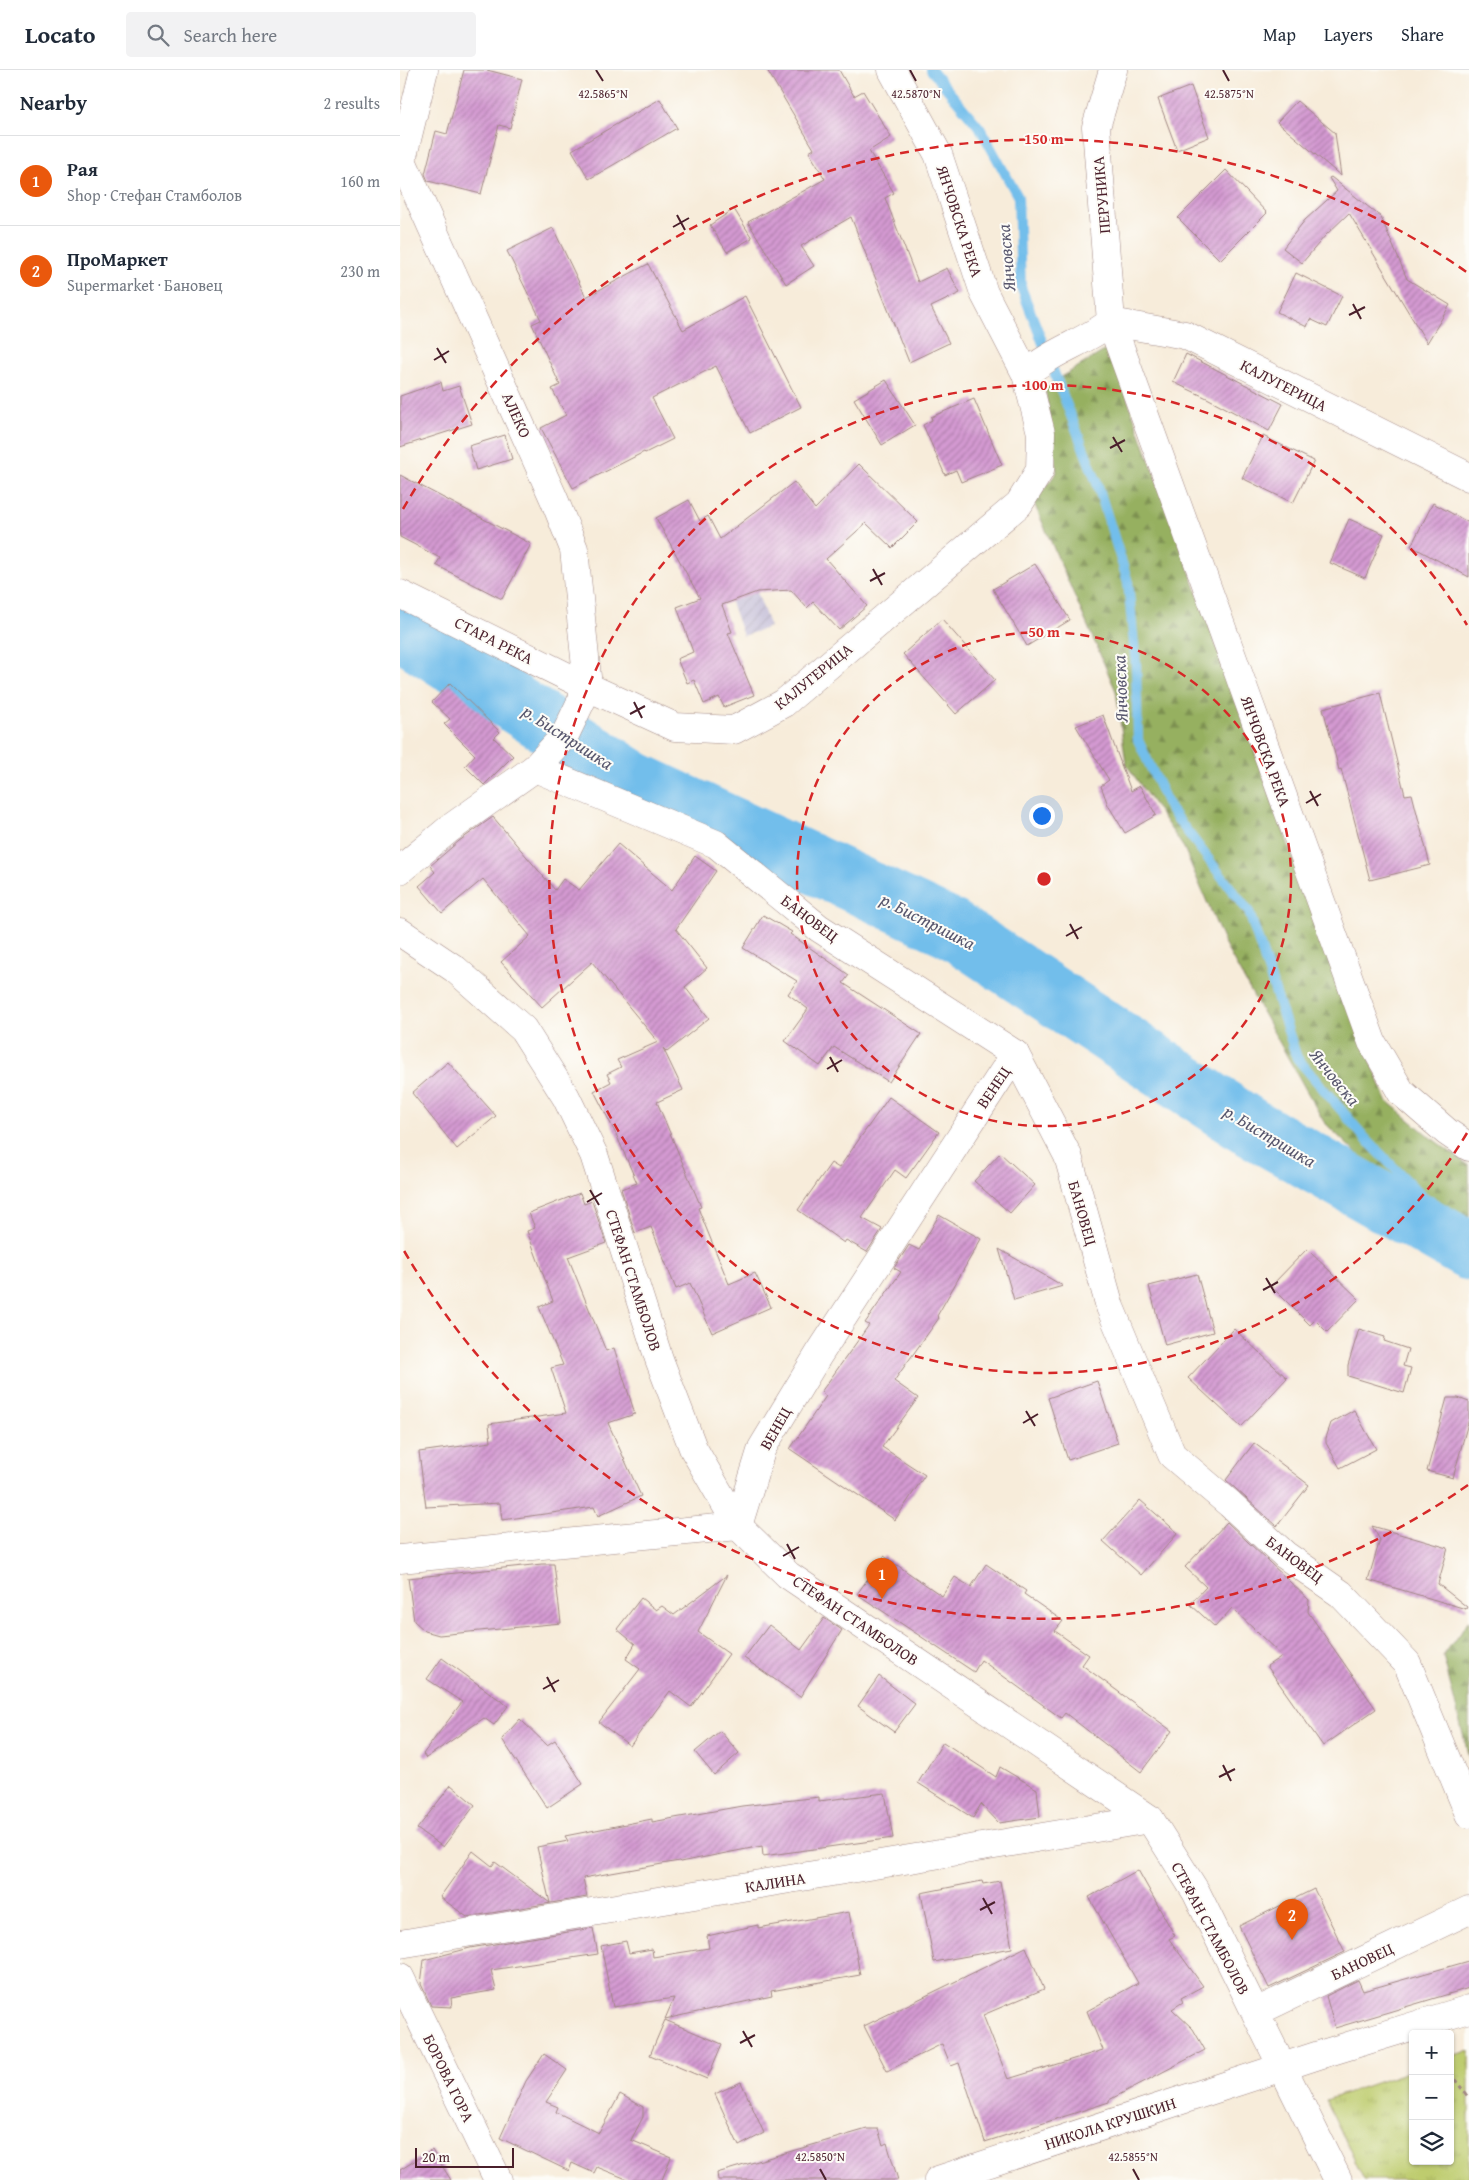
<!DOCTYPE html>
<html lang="en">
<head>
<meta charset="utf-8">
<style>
	:root { --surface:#fff; --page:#f2f2f3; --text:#1f2937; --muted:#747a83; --line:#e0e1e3; --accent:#ea580c }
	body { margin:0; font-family:"Gentium Book Plus",serif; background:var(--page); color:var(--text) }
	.controls { position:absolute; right:15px; bottom:15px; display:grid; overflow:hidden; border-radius:5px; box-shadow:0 1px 4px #0004 }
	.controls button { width:45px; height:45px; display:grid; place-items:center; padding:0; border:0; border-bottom:1px solid var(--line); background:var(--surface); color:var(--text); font:25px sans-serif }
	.scale { position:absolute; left:15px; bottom:12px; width:99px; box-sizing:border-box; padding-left:5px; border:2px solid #4a1f2b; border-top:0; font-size:14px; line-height:18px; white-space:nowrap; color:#4a1f2b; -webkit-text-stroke:4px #fdfcf7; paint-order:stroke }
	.you { position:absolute; left:641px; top:745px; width:18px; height:18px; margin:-12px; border:4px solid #fff; border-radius:50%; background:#1a73e8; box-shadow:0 0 0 8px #1a73e833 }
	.badge { display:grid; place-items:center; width:32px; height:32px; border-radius:50%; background:var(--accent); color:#fff; font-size:16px; font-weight:700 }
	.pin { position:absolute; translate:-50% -41px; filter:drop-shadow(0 1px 2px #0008) }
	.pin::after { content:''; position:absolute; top:26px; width:18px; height:15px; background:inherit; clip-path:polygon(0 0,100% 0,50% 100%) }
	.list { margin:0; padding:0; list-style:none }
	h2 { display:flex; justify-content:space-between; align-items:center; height:65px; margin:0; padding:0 20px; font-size:21px }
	h2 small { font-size:16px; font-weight:400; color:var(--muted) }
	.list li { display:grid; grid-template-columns:32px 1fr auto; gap:15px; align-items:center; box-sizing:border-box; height:90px; padding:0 20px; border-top:1px solid var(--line) }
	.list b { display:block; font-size:19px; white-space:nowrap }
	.list p { margin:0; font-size:16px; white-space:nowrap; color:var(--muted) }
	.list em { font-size:16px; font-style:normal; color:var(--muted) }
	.icon { flex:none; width:28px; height:28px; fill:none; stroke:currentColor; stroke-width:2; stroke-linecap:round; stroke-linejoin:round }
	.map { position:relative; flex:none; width:1069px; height:2110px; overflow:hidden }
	header { display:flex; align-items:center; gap:30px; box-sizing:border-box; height:70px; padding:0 25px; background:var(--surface); border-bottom:1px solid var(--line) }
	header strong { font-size:24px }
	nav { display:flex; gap:28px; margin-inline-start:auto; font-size:18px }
	.search { width:350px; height:45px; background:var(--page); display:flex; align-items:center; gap:12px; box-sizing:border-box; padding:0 18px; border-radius:5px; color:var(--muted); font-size:19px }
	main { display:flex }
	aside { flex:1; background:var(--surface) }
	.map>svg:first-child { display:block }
	.industrial { fill:url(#industrial-furrows) }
	.forest { fill:url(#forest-firs); stroke:#706846 }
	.park { fill:url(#park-tufts); stroke:#84764c }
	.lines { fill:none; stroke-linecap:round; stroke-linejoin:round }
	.stream { stroke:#72beeb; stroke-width:10 }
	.river { stroke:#72beeb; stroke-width:59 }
	.building { fill:url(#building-hatch) }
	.minor-casing { stroke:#a08682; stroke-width:29 }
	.tertiary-casing { stroke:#a08682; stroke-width:29 }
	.path { stroke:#a08682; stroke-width:3; stroke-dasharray:4 4; stroke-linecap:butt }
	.minor { stroke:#fff; stroke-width:28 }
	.tertiary { stroke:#fff; stroke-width:28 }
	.ticks { fill:none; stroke:#4a1f2b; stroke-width:2 }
	.ring { fill:none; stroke:#d62828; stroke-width:2.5; stroke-dasharray:9 6 }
	.labels { text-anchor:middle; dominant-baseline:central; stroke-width:4; stroke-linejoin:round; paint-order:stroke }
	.street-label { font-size:16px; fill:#4a1f2b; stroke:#fdfcf7 }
	.water-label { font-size:18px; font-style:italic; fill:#58576e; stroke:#fdfcf7 }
	.ticks-label { font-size:12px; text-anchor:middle; fill:#4a1f2b; stroke:#fdfcf7; stroke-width:4; stroke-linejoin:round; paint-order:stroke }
	.centre { fill:#d62828; stroke:#fdfcf7; stroke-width:2.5 }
	.ring-label { font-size:15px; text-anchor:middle; font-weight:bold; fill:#d62828; stroke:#fdfcf7; stroke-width:4; stroke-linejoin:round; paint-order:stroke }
</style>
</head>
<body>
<header>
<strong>Locato</strong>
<div class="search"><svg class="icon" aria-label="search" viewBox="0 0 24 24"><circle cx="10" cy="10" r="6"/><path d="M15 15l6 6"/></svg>Search here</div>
<nav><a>Map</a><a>Layers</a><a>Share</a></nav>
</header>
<main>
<aside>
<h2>Nearby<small>2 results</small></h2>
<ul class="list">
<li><span class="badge">1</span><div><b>Рая</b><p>Shop · Стефан Стамболов</p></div><em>160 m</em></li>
<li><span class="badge">2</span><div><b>ПроМаркет</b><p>Supermarket · Бановец</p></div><em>230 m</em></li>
</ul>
</aside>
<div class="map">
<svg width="1069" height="2110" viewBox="0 0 1069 2110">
	<defs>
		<pattern id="industrial-furrows" width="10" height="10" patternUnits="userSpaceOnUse" patternTransform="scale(1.25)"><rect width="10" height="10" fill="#c6c0d9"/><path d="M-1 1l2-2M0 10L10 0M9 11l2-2" fill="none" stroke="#aca5ba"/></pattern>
		<pattern id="forest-firs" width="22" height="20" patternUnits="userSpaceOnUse" patternTransform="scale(1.25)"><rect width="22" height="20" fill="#96b061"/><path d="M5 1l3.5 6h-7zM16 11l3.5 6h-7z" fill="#7c8f50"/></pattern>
		<pattern id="park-tufts" width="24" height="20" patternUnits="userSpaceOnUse" patternTransform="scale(1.25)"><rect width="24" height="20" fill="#becc6e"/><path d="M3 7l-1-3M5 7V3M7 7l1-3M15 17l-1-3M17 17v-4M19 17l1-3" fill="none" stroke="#a5af5f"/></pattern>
		<pattern id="building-hatch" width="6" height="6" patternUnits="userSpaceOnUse" patternTransform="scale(1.25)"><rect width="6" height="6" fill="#d49ad2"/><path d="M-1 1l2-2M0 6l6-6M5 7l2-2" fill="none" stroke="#ae7dab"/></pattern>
	</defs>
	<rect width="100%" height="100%" fill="#fdfcf7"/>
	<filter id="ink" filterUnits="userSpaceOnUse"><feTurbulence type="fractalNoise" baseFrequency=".02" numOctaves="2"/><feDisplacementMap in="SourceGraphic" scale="10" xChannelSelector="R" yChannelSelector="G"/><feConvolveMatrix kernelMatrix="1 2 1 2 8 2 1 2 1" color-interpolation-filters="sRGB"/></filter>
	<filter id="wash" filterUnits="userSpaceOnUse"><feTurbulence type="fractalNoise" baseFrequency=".0096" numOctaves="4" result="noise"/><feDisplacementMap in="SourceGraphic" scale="20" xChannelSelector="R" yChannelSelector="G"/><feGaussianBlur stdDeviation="1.12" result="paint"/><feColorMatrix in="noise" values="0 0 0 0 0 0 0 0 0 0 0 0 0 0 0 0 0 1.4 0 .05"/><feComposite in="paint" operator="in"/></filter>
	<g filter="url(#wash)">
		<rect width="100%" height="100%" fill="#f7ecda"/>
		<path class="industrial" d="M357 522 370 557 343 566 331 532Z"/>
		<g class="forest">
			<path d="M709 278 928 885 987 1031 1030 1067 1069 1096V1193L924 1052 827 879 784 778 726 694 716 621 634 433 657 402 645 317Z"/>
			<path d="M1069 1550V1688L1043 1586Z"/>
		</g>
		<path class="park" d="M1069 1980V2110H964L926 2030 1013 2000V2091H1050V1987Z"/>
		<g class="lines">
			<path class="stream" d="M531 0 580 58 618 127 621 217 697 413 728 512 736 595 738 670 770 739 849 842 897 988 965 1068 1069 1174"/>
			<path class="river" d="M0 560 235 711 552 859 852 1058 1069 1181"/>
		</g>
		<g id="blocks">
			<g class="building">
				<path d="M64 0H87L122 9 110 58 99 55 81 124 28 111 25 104 36 61 47 64Z"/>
				<path d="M367 0H439L454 26 463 21 491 67 469 81 494 123 485 128 518 212 547 198 560 223 531 237 549 273 509 292 451 147 401 176 414 196 386 214 348 152 425 109 409 82 414 79Z"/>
				<path d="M791 16 809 67 777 80 758 29Z"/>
				<path d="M260 29 277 58 189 109 172 80Z"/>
				<path d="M897 31 935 63 941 106 877 52Z"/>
				<path d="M826 100 867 143 820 190 778 148Z"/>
				<path d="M931 107 981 147 1007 209 1050 235 1027 273 949 143 925 166 902 193 883 178 905 150 937 121 929 108Z"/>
				<path d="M334 139 352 168 327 182 310 155Z"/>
				<path d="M153 158 186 227 248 194 283 260 345 226 401 337 350 363 316 296 252 328 273 369 245 383 244 382 173 418 141 358 166 345 152 319 160 315 132 254 141 250 107 181Z"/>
				<path d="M896 203 942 226 927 257 910 249 907 257 877 242Z"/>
				<path d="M786 284 883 334 869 361 807 328 773 312Z"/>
				<path d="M486 310 515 355 482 375 454 329Z"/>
				<path d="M41 312 43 321 59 316 72 354 0 377V326Z"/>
				<path d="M574 329 602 395 561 412 556 400 545 405 523 355 532 350 531 347Z"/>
				<path d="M105 365 112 389 76 400 69 376Z"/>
				<path d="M863 366 914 391 893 433 842 408Z"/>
				<path d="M459 394 518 452 492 478 466 453 426 489 467 536 439 560 413 532 407 538 391 520 357 522 322 535 332 562 328 563 354 625 324 637 319 627 304 634 294 610 287 613 277 589 293 582 277 537 300 528 256 448 289 430 300 451 308 446 320 469 394 412 415 439Z"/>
				<path d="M0 405 131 474 102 529 36 495 40 488 0 467Z"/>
				<path d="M1033 433 1069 453V507L1011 476Z"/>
				<path d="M949 449 984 464 965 508 930 493Z"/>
				<path d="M635 494 670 550 627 576 593 519Z"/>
				<path d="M542 549 595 610 556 644 503 584Z"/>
				<path d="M50 613 100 662 94 668 113 686 84 715 65 696 75 685 44 654 50 649 32 632Z"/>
				<path d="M980 623 1005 725 1012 724 1030 795 970 810 941 699 939 700 923 638Z"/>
				<path d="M703 645 731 721 740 716 756 745 725 763 708 735 701 716 709 710 676 656Z"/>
				<path d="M93 747 155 820 163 809 179 820 218 774 272 820 295 786 316 801 276 859 307 898 285 917 309 948 267 982 263 978 283 1020 257 1032 301 1137 298 1138 329 1214 355 1203 371 1237 312 1263 290 1213 276 1219 251 1157 235 1163 221 1119 237 1113 216 1064 194 1021 211 1012 207 1004 221 997 217 990 258 972 192 892 142 937 101 892 130 866 83 809 42 843 19 816 35 802 30 796 59 771Z"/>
				<path d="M363 845 392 862 390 864 449 905 443 913 521 964 489 1012 434 977 420 996 385 971 408 939 388 924 397 911 343 878Z"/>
				<path d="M48 992 96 1046 57 1079 12 1023Z"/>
				<path d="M489 1027 539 1062 506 1108 495 1100 462 1148 482 1159 467 1182 446 1170 444 1173 398 1140 431 1093 439 1098Z"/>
				<path d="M600 1083 635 1115 610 1143 574 1111Z"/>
				<path d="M180 1123 184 1134 192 1131 206 1173 168 1187 206 1281 214 1278 235 1344 208 1353 241 1426 198 1446 194 1437 102 1450 100 1433 26 1437 19 1382 91 1372 89 1354 166 1343 151 1298 163 1295 139 1237 153 1231 127 1161 135 1158 129 1143Z"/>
				<path d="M539 1145 581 1169 537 1246 539 1248 494 1311 518 1328 482 1377 525 1405 495 1450 390 1379 426 1326 421 1322 469 1255 465 1253 501 1202 494 1198 509 1175 519 1180Z"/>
				<path d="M599 1179 663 1216 614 1230Z"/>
				<path d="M907 1179 959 1229 927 1262 915 1250 910 1255 871 1216Z"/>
				<path d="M797 1204 813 1262 765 1275 749 1216Z"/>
				<path d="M834 1259 887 1308 841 1357 788 1308Z"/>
				<path d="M959 1259 985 1267 984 1271 1008 1279 1003 1296 1011 1298 1004 1323 948 1306V1295Z"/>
				<path d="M697 1311 718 1373 668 1390 648 1328Z"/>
				<path d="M1047 1328H1058L1069 1332V1349L1053 1408 1027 1401Z"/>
				<path d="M954 1340 976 1379 940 1398 926 1373V1368L931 1353Z"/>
				<path d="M854 1373 909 1415 877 1456 826 1410Z"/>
				<path d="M740 1430 778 1463 741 1505 703 1471Z"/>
				<path d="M827 1452 909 1530 908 1542 976 1639 923 1676 867 1596 882 1586 832 1538 815 1557 790 1534 806 1517 785 1497Z"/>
				<path d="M972 1456 1048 1478 1038 1514 1067 1537 1066 1539 968 1510 980 1470Z"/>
				<path d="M484 1486 542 1526 555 1507 571 1517 586 1494 626 1521 624 1524 663 1551 655 1561 689 1585 682 1595 772 1661 741 1702 665 1643 661 1648 581 1590 574 1602 457 1524Z"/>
				<path d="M142 1494H154L161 1553 39 1565 25 1561 14 1551 8 1508Z"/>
				<path d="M327 1505 298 1562 329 1584 291 1637 270 1621 230 1676 199 1652 240 1599 226 1589 235 1574 217 1559 241 1528 256 1540 262 1536 274 1545Z"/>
				<path d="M424 1548 442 1560 400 1627 344 1588 369 1555 401 1580Z"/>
				<path d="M42 1588 108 1636 94 1655 84 1648 26 1688 23 1684 62 1632 27 1609Z"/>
				<path d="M479 1606 515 1634 494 1662 458 1636Z"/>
				<path d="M120 1649 147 1675 155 1670 183 1714 147 1738 102 1669Z"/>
				<path d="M320 1661 339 1683 314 1705 295 1682Z"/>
				<path d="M543 1672 596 1707 600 1697 637 1719 640 1747 599 1753 581 1734 573 1748 518 1713Z"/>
				<path d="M51 1715 75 1735 43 1777 17 1759Z"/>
				<path d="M485 1723 493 1768 363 1786 362 1776 280 1792 279 1791 183 1808 187 1827 67 1847 40 1827 73 1781 92 1796 95 1792 150 1833 137 1777 168 1771 165 1766 252 1749V1752L342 1736 419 1727V1731Z"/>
				<path d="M738 1800 775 1866 769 1869 803 1916 781 1928 783 1932 772 1939 793 1959 805 1980 709 2030V2032L585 2072 559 1993 551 1996 542 1974 487 2001 464 1956 626 1877 644 1919 583 1945 608 2009 703 1980 687 1941 738 1913 689 1827Z"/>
				<path d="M582 1811 583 1814 600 1811 612 1878 534 1892 521 1823Z"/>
				<path d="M914 1819 945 1882 869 1918 839 1856Z"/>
				<path d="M449 1842 460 1905 371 1921 372 1926 265 1949 274 1928 213 1937 201 1876 226 1871 229 1883 252 1879 253 1887 309 1878 307 1866 358 1855V1858Z"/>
				<path d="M193 1858 198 1884 91 1900 96 1920 51 1928 52 1937 31 1936 21 1914 24 1890 70 1878Z"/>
				<path d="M1069 1891V1918L935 1958 926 1926 958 1910 963 1921Z"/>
				<path d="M265 1950 322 1974 307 2009 250 1985Z"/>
				<path d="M144 1984 167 2000 146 2032 158 2037 156 2042 199 2063 220 2024 243 2037V2047L231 2070 271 2087 262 2110H229L197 2097 194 2103 172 2093 169 2101 100 2068 126 2011Z"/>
				<path d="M341 2012 364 2063 339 2076 315 2024Z"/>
				<path d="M467 2059H478L483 2075 487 2073 498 2110H318L317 2103Z"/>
				<path d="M32 2080 51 2110H0V2100Z"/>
			</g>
		</g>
	</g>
	<g filter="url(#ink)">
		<use href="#blocks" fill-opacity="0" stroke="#a08682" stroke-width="1"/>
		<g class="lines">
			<g class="minor-casing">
				<g id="minor">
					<path d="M492 0 538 84 584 223 626 304"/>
					<path d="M713 0 696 57 711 252 972 972 1001 1022 1047 1062 1069 1077"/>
					<path d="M0 86 154 429 174 479 188 617"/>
					<path d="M2 90 24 0"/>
					<path d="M0 524 188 617"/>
					<path d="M135 698 316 774 419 858 615 984 668 1086 710 1237 772 1385 830 1434 885 1485 941 1524 1007 1593 1069 1744"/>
					<path d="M0 800 49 759 135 698 165 665 188 617 275 657 334 660 384 633 619 434 640 400 641 363 626 304C652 281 683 273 711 252L785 265 1069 407"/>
					<path d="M0 862 55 899 123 959 166 1027 194 1085 259 1289 293 1378 338 1456 388 1505 750 1749 796 1822 938 2110"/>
					<path d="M0 1489 338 1456 362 1378 419 1284 615 984"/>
					<path d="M0 1874 750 1749"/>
					<path d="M0 1907 98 2110"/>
					<path d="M856 1942 1069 1840"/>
				</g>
			</g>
			<g class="tertiary-casing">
				<path id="tertiary" d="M538 2110 919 1985 1069 1939"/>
			</g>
			<path class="path" d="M1050 2003 1069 2028"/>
			<use href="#minor" class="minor"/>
			<use href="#tertiary" class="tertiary"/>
		</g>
	</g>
	<path class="ticks" d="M196 0 203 11M510 0 516 11M823 0 829 11M277 145 285 160M273 157 289 148M953 234 961 249M949 245 965 237M37 278 46 293M34 290 49 281M713 367 722 382M710 378 725 370M473 499 482 515M470 511 485 503M234 632 242 648M230 644 245 636M910 721 918 736M906 733 921 724M670 854 678 869M666 866 682 857M430 987 438 1002M427 999 442 990M190 1120 199 1135M187 1132 202 1123M866 1208 875 1223M863 1220 878 1212M626 1341 635 1356M623 1353 638 1344M387 1474 395 1489M383 1486 399 1477M147 1607 155 1622M143 1619 159 1610M823 1695 831 1711M819 1707 835 1699M583 1828 592 1844M580 1840 595 1832M343 1961 352 1977M340 1973 355 1965M420 2099 426 2110M733 2099 739 2110"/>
	<g class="ring">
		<circle cx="644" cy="809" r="247"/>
		<path d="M1067 1063A494 494 0 1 1 1067 555"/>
		<path d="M1068 1415A740 740 0 0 1 3 1179M3 439A740 740 0 0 1 1068 203"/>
	</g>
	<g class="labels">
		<g class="street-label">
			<text transform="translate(701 125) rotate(-95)">ПЕРУНИКА</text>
			<text transform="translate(560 151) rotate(72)">ЯНЧОВСКА РЕКА</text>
			<text transform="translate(884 315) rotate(27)">КАЛУГЕРИЦА</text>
			<text transform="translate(117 345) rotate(66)">АЛЕКО</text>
			<text transform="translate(94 570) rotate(27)">СТАРА РЕКА</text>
			<text transform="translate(413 606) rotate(-39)">КАЛУГЕРИЦА</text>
			<text transform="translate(866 681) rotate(70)">ЯНЧОВСКА РЕКА</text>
			<text transform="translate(410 848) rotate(37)">БАНОВЕЦ</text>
			<text transform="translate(593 1017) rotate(-56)">ВЕНЕЦ</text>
			<text transform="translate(683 1143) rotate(74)">БАНОВЕЦ</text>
			<text transform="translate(234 1210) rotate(72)">СТЕФАН СТАМБОЛОВ</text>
			<text transform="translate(375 1358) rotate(-60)">ВЕНЕЦ</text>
			<text transform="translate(895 1489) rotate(37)">БАНОВЕЦ</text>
			<text transform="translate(456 1550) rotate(34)">СТЕФАН СТАМБОЛОВ</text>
			<text transform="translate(375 1812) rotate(-9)">КАЛИНА</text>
			<text transform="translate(811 1858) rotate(62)">СТЕФАН СТАМБОЛОВ</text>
			<text transform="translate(962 1891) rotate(-25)">БАНОВЕЦ</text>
			<text transform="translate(49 2008) rotate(64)">БОРОВА ГОРА</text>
			<text transform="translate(710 2053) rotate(-18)">НИКОЛА КРУШКИН</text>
		</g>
		<g class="water-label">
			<text transform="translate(606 188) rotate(-95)">Янчовска</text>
			<text transform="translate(720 619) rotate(-92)">Янчовска</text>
			<text transform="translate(168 667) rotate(33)">р. Бистришка</text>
			<text transform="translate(528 851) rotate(27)">р. Бистришка</text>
			<text transform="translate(935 1007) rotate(51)">Янчовска</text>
			<text transform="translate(870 1066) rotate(31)">р. Бистришка</text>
		</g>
	</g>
	<g class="ticks-label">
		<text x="203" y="28">42.5865°N</text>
		<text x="516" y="28">42.5870°N</text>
		<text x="829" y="28">42.5875°N</text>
		<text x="420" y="2091">42.5850°N</text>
		<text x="733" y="2091">42.5855°N</text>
	</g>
	<circle cx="644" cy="809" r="8" class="centre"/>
	<g class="ring-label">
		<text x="644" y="74">150 m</text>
		<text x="644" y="320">100 m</text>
		<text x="644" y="567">50 m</text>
	</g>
</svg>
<div class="controls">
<button>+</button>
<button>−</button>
<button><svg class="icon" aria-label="layers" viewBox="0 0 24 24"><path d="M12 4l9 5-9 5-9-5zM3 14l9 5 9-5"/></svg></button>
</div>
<div class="scale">20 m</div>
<div class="you"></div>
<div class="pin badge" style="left:482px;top:1529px">1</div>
<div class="pin badge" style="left:892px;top:1870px">2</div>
</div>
</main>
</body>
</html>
